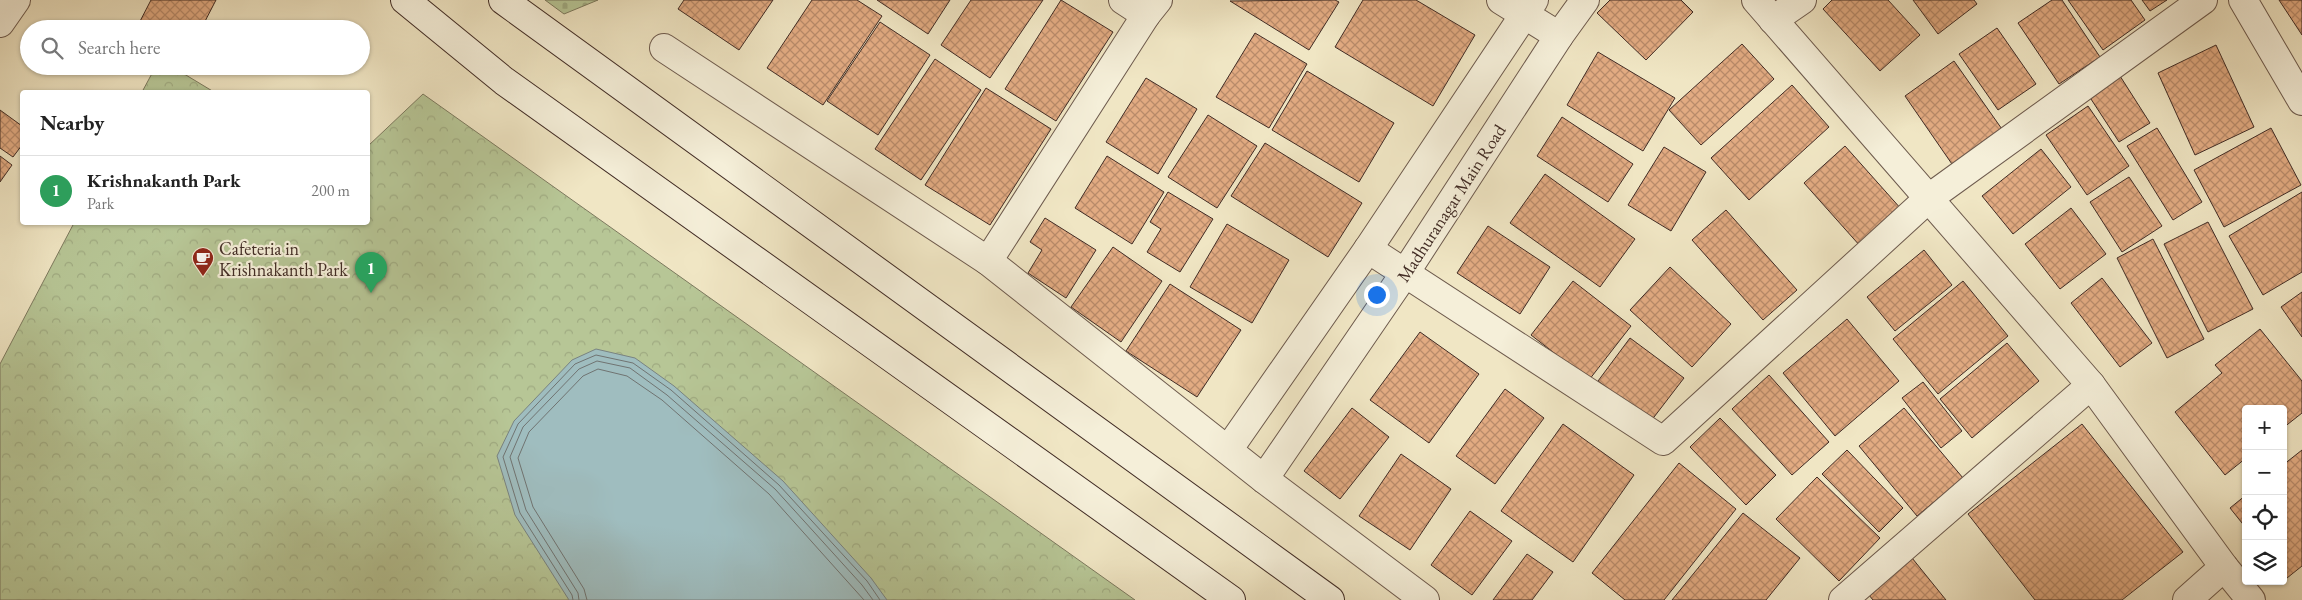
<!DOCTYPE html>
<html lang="en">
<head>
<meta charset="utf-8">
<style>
	:root { --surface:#fff; --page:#f6f6f6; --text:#222; --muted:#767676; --line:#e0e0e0; --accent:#111827 }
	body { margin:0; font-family:"EB Garamond",serif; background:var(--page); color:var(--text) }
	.controls { position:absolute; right:15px; bottom:15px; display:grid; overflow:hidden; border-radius:5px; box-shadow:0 1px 4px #0004 }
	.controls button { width:45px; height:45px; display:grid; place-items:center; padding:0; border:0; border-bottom:1px solid var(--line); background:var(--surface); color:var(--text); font:25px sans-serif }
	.you { position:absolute; left:1376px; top:294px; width:18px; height:18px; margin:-12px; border:4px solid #fff; border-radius:50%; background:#1a73e8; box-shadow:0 0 0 8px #1a73e833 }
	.badge { display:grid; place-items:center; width:32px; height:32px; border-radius:50%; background:var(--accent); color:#fff; font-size:16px; font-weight:700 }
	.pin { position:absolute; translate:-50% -41px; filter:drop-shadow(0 1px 2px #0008) }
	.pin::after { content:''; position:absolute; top:26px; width:18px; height:15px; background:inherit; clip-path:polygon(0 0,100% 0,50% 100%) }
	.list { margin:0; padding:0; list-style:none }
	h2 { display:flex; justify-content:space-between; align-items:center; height:65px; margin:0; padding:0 20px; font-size:21px }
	h2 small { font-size:16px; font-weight:400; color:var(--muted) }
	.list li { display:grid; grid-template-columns:32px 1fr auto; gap:15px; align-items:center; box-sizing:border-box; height:70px; padding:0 20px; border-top:1px solid var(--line) }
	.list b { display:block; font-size:19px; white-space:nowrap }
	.list p { margin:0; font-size:16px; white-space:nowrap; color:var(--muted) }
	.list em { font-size:16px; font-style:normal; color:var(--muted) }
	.icon { flex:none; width:28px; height:28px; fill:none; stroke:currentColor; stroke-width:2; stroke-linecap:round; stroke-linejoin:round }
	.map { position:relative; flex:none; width:2302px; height:600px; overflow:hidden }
	.search { position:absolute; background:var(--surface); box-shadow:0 1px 4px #0004; left:20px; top:20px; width:350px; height:55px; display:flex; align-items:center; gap:12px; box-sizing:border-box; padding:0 18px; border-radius:28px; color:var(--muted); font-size:19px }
	.panel { position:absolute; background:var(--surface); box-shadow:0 1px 4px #0004; left:20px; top:90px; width:350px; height:135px; border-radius:5px }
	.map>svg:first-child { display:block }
	.cemetery { fill:url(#cemetery-stones); stroke:#7c795e }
	.park { fill:url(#park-crowns); stroke:#7c795e }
	.water { fill:#9fbdbf; stroke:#798381 }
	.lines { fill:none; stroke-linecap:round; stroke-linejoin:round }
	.shore { stroke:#707472; stroke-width:1 }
	.building { fill:url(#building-cross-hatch); stroke:#412c25 }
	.minor-casing { stroke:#6d5a4d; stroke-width:30 }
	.tertiary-casing { stroke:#6d5a4d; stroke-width:30 }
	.secondary-casing { stroke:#412c25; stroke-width:30 }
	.minor { stroke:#f5efd9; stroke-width:28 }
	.tertiary { stroke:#f5efd9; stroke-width:28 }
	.secondary { stroke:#f5efd9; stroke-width:28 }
	.labels { text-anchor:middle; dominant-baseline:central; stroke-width:4.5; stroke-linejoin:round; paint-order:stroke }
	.street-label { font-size:18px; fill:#412c25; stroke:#f5efd9 }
	.poi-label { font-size:18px; fill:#412c25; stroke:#f5efd9; text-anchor:start }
</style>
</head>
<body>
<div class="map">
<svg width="2302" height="600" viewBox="0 0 2302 600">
	<defs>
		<pattern id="cemetery-stones" width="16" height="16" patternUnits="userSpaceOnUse" patternTransform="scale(1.25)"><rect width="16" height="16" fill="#b7c696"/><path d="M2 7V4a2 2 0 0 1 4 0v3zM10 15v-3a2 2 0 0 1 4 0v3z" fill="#9faa81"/></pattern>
		<pattern id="park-crowns" width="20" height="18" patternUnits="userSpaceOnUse" patternTransform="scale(1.25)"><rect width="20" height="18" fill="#b7c696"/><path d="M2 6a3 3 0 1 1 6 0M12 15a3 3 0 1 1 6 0" fill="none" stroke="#9faa81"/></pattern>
		<pattern id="building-cross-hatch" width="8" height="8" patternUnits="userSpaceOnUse" patternTransform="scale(1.25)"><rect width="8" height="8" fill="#e2ab82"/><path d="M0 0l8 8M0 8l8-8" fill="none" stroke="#b98b6a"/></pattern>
	</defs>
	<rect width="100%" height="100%" fill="#f0e6c4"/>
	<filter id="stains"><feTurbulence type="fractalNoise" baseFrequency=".004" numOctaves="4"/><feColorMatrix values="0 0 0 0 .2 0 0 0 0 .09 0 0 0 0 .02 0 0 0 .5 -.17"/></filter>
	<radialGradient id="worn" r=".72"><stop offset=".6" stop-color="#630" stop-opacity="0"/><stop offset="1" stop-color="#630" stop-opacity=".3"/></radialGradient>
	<path class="cemetery" d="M545 0H598L564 14Z"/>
	<g class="park">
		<path d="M156 66H171L214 92H142Z"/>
		<path d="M423 94 1135 600H0V364L74 223 368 222V146Z"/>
	</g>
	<path class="water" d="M596 349 635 358 674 386 783 481 871 578 887 600H569L515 515 497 456 514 421 572 360Z"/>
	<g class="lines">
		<g class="shore">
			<path d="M573 600 572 595 520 513 503 457 518 424 575 364 596 355 633 363 671 390 779 485 867 581 880 600"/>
			<path d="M579 600 578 593 526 510 510 457 523 427 579 369 597 361 630 368 667 395 775 489 862 585 873 600"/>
			<path d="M587 600 584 589 533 507 518 458 529 432 583 376 598 369 627 376 662 400 769 494 864 600"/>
		</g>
	</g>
	<g class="building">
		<path d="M151 0H216L201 29H136Z"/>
		<path d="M684 0H773L739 50 678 9Z"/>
		<path d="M812 0H857L882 16 823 105 767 68Z"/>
		<path d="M877 0H950L928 34Z"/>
		<path d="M971 0H1043L990 78 941 45Z"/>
		<path d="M1061 0 1113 32 1056 121 1005 89Z"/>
		<path d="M1335 0 1339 2 1309 50 1230 1Z"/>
		<path d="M1363 0H1416L1475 35 1433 106 1335 47Z"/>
		<path d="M1610 0H1681L1693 12 1646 60 1597 13Z"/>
		<path d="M1832 0H1888L1920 35 1880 71 1823 9Z"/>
		<path d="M1913 0H1974L1977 4 1938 34Z"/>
		<path d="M2052 0H2062L2100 57 2059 84 2018 23Z"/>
		<path d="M2068 0H2131L2145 20 2103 50Z"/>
		<path d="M2142 0H2167L2150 11Z"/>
		<path d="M2279 0H2302V35Z"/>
		<path d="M880 22 930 55 878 135 827 101Z"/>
		<path d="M1997 28 2036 84 1998 110 1959 54Z"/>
		<path d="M1255 33 1307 64 1269 128 1216 97Z"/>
		<path d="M1742 44 1774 79 1701 145 1669 110Z"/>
		<path d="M2216 45 2254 127 2195 155 2158 73Z"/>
		<path d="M1598 52 1675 98 1643 151 1567 105Z"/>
		<path d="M935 59 981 90 921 180 875 149Z"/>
		<path d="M1954 61 2004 132 1954 167 1905 96Z"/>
		<path d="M1307 71 1394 123 1359 182 1272 130Z"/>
		<path d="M2120 76 2150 123 2119 142 2089 96Z"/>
		<path d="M1146 78 1197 109 1158 174 1106 142Z"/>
		<path d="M1792 85 1829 127 1749 200 1711 158Z"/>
		<path d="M986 88 1051 129 990 225 925 185Z"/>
		<path d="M2088 106 2129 166 2087 195 2046 135Z"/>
		<path d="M0 110 22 126V145L13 157 0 148Z"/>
		<path d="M1208 115 1257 146 1217 208 1168 177Z"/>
		<path d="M1562 117 1633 164 1608 202 1537 156Z"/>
		<path d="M2157 128 2202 202 2173 220 2127 146Z"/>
		<path d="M2271 128 2301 185 2224 227 2194 170Z"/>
		<path d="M1265 143 1362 203 1328 257 1231 196Z"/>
		<path d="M1845 146 1902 210 1861 247 1804 183Z"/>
		<path d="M1664 147 1706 172 1671 231 1628 205Z"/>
		<path d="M2041 149 2071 187 2013 234 1982 196Z"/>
		<path d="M0 156 12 165 0 182Z"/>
		<path d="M1107 156 1164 192 1132 244 1075 208Z"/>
		<path d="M1545 174 1635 239 1600 287 1510 223Z"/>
		<path d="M2129 177 2162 226 2122 252 2090 202Z"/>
		<path d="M1168 192 1213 219 1180 272 1147 252 1161 229 1150 222Z"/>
		<path d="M2302 192V272L2263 295 2229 236Z"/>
		<path d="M2071 208 2106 254 2060 289 2025 244Z"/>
		<path d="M1726 210 1797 290 1763 320 1692 240Z"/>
		<path d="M1045 218 1096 250 1066 298 1028 273 1042 250 1030 242Z"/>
		<path d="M2208 222 2253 309 2208 332 2164 244Z"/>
		<path d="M1227 224 1289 260 1252 323 1190 287Z"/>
		<path d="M1488 226 1550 267 1520 314 1457 273Z"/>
		<path d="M2153 239 2204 339 2167 358 2117 258Z"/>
		<path d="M1113 247 1162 281 1121 342 1071 307Z"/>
		<path d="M1924 250 1952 285 1895 331 1867 297Z"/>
		<path d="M1670 267 1731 324 1692 367 1630 310Z"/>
		<path d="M2102 278 2152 343 2120 367 2071 303Z"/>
		<path d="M1573 281 1631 326 1589 380 1531 335Z"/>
		<path d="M1963 281 2008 336 1938 394 1893 339Z"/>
		<path d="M1170 284 1241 330 1197 397 1126 351Z"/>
		<path d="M2302 292V337L2281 307Z"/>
		<path d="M1847 319 1899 381 1835 436 1783 373Z"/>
		<path d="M2260 329 2302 381V413L2283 428V409H2246V458L2225 475 2175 412 2222 373 2215 365Z"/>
		<path d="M1420 332 1479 374 1429 443 1370 400Z"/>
		<path d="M1630 338 1684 378 1651 421 1598 381Z"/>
		<path d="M2007 343 2039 381 1972 438 1940 399Z"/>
		<path d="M1769 375 1829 442 1792 475 1732 409Z"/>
		<path d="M1923 382 1962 431 1941 448 1902 398Z"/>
		<path d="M1505 389 1544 418 1495 484 1456 456Z"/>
		<path d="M1352 408 1389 437 1340 499 1304 471Z"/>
		<path d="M1904 408 1963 478 1917 516 1859 446Z"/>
		<path d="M1720 418 1776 475 1746 505 1690 447Z"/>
		<path d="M1563 424 1634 475 1573 562 1501 511Z"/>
		<path d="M2082 424 2183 552 2122 600H2035L1968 514Z"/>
		<path d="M1847 450 1903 508 1879 532 1822 474Z"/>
		<path d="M2302 450V566L2287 578 2283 574V465Z"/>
		<path d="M1401 454 1451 489 1410 550 1359 516Z"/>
		<path d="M1679 463 1736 509 1664 600H1625L1592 573Z"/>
		<path d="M1817 477 1880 538 1839 581 1776 519Z"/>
		<path d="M2246 495V528L2230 508Z"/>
		<path d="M1470 511 1512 541 1472 595 1431 565Z"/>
		<path d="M1743 513 1800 558 1766 600H1672Z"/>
		<path d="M1908 553 1946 600H1873L1864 589Z"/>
		<path d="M1527 554 1553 572 1532 600H1493Z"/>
	</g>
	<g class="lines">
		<g class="minor-casing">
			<g id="minor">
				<path d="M1123 0 1146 15"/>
				<path d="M1501 0 1559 36"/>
				<path d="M2243 0 2302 101"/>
				<path d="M1773 20 1802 0"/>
				<path d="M0 23 16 0"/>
				<path d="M664 48 988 261 1264 479 1425 600"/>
				<path d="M1368 249 1663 441 1929 198 2203 0"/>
				<path d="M988 261 1146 15 1158 0"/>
				<path d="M1228 450 1368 249 1534 0"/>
				<path d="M1264 479 1405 273 1559 36 1585 0"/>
				<path d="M1843 600 2091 385"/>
				<path d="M2187 600 2224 567"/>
			</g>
		</g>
		<g class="tertiary-casing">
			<path id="tertiary" d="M1756 0 2091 385 2224 567 2251 600"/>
		</g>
		<g class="secondary-casing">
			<g id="secondary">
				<path d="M405 0 504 81 1231 600"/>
				<path d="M503 0 1330 600"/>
			</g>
		</g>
		<use href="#minor" class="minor"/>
		<use href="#tertiary" class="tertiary"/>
		<use href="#secondary" class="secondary"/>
	</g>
	<defs>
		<g id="cafe-pin" transform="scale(1.125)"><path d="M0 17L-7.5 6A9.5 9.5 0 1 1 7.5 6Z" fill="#8f2418" stroke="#f5efd9"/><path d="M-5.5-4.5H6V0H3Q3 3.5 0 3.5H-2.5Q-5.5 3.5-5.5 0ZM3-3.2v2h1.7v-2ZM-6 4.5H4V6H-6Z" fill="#fff"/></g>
	</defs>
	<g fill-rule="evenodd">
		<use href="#cafe-pin" x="203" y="258"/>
	</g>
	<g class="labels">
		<g class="street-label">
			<text transform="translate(1451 203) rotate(-57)">Madhuranagar Main Road</text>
		</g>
		<g class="poi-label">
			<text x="219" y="248">Cafeteria in<tspan x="219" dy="21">Krishnakanth Park</tspan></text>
		</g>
	</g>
	<rect width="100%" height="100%" filter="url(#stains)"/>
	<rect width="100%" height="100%" fill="url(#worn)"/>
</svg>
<div class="controls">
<button>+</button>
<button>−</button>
<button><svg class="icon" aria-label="locate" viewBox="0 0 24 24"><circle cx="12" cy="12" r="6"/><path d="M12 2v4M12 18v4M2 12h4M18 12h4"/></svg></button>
<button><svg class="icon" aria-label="layers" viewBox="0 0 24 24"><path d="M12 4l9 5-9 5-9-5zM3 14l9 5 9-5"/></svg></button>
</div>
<div class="you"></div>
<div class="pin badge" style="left:371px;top:293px;background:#2e9e5b">1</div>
<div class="search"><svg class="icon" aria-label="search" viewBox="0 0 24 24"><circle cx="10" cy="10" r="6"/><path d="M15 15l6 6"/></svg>Search here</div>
<section class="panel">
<h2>Nearby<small></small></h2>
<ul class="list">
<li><span class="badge" style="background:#2e9e5b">1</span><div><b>Krishnakanth Park</b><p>Park</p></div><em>200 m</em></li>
</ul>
</section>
</div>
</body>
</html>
